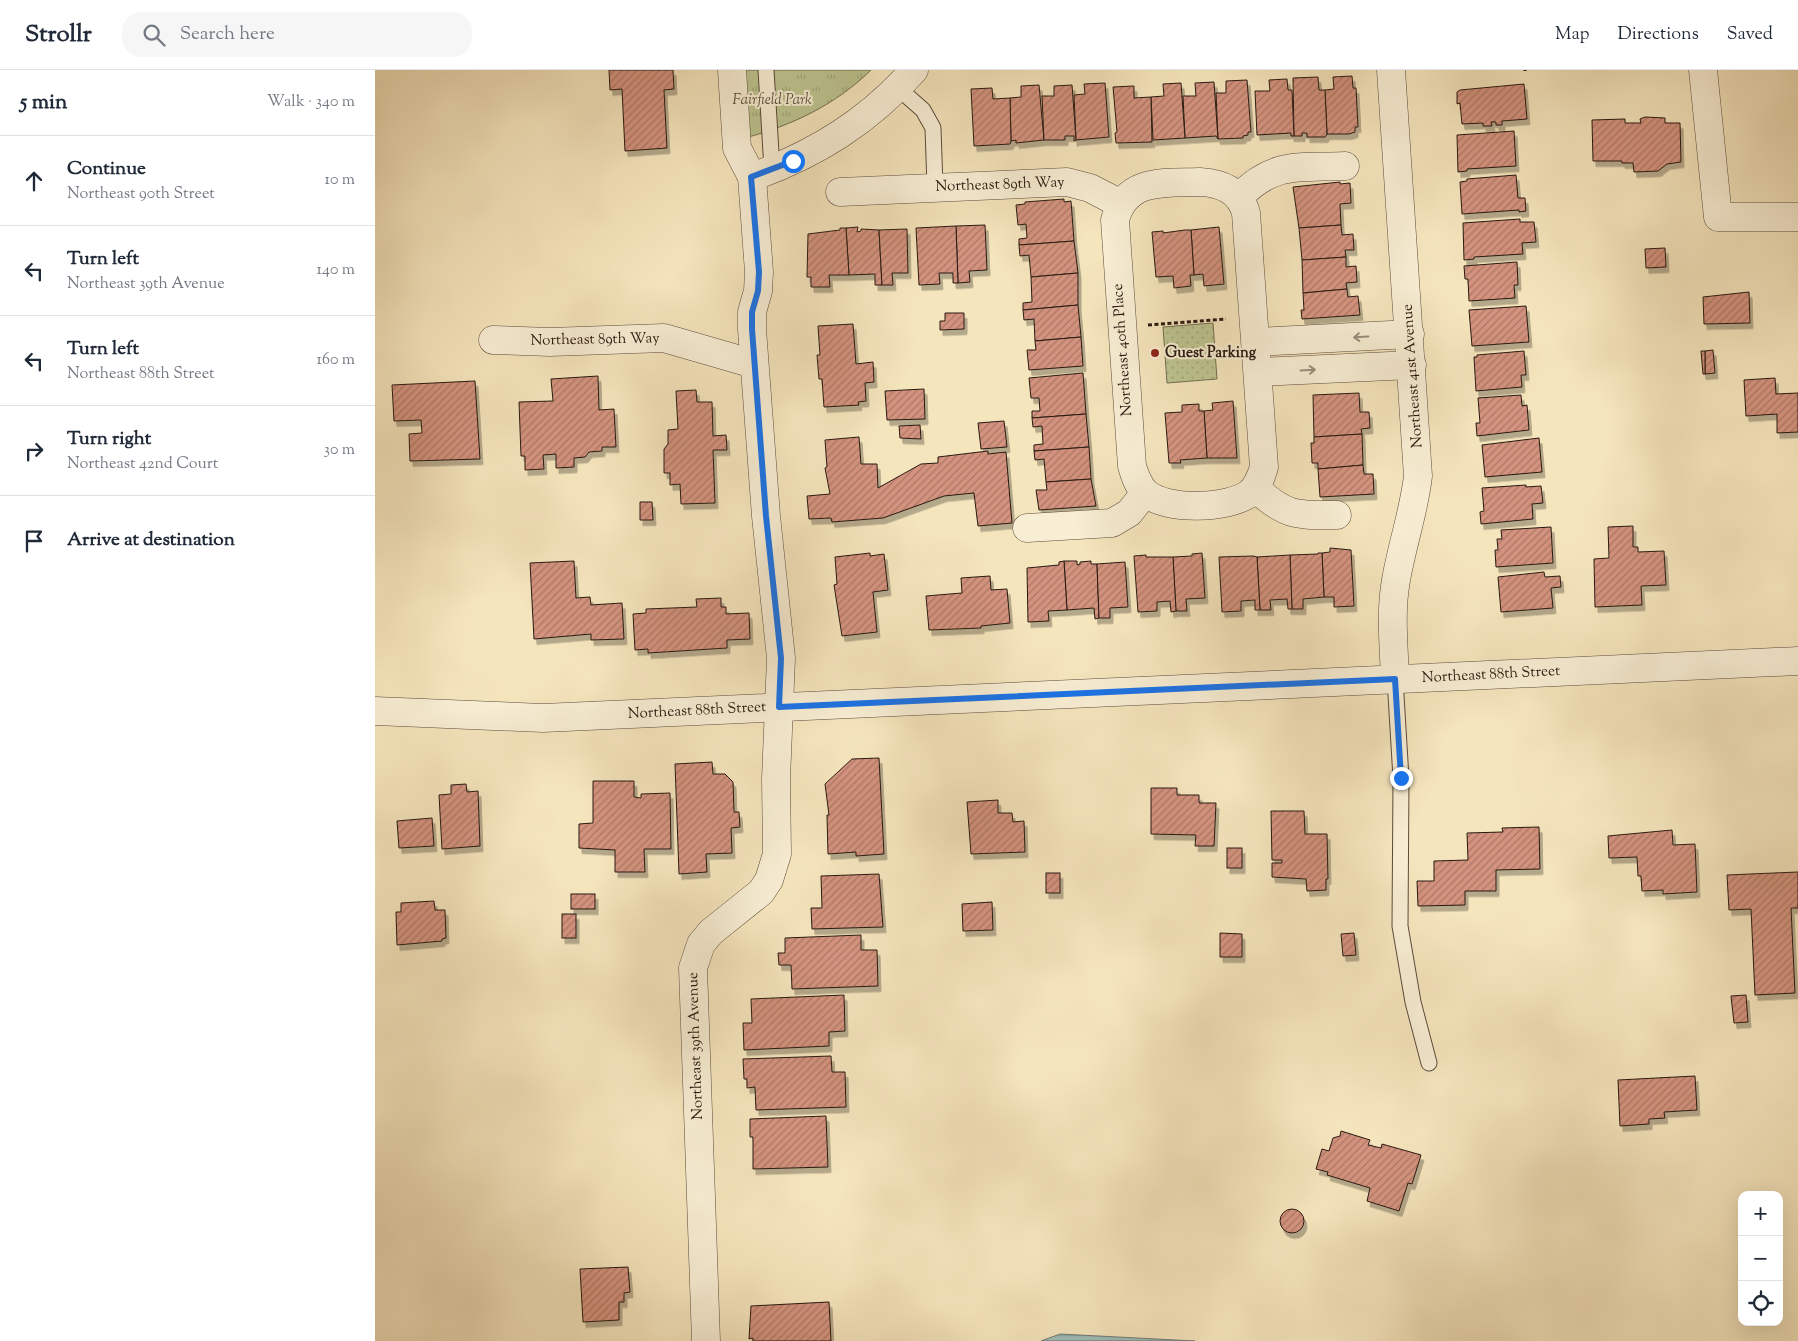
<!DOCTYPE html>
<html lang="en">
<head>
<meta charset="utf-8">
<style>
	:root { --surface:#fff; --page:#f6f6f7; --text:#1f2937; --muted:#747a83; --line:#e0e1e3 }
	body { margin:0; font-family:"Sorts Mill Goudy",serif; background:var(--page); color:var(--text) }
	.controls { position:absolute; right:15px; bottom:15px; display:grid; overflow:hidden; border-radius:10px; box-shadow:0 5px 20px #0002 }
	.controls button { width:45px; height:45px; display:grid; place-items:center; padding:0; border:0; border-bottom:1px solid var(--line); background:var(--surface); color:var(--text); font:25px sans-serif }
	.stop { position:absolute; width:15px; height:15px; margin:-11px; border:4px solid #1a73e8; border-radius:50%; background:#fff }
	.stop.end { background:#1a73e8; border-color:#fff; box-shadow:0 1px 5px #0008 }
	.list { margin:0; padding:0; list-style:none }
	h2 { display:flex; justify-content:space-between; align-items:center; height:65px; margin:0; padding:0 20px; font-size:21px }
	h2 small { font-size:16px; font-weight:400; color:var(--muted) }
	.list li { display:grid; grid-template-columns:32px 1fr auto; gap:15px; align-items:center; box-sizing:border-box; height:90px; padding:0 20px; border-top:1px solid var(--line) }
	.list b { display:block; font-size:19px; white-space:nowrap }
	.list p { margin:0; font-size:16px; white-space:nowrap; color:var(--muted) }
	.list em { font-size:16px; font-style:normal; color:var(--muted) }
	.icon { flex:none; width:28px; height:28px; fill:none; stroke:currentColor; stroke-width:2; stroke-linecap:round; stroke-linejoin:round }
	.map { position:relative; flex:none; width:1423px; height:1271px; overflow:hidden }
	header { display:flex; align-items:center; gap:30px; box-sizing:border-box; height:70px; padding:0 25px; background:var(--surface); border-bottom:1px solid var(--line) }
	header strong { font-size:24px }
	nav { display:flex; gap:28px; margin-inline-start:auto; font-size:18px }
	.search { width:350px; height:45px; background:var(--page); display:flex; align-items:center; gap:12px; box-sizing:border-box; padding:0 18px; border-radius:20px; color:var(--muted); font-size:19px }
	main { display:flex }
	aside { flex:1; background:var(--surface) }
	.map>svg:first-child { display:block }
	.grass { fill:url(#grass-dots); stroke:#726e50 }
	.park { fill:url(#park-tufts); stroke:#726e50 }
	.water { fill:url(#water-rules); stroke:#6f7b76 }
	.building { fill:url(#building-hatch); stroke:#281810; filter:url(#shadow) }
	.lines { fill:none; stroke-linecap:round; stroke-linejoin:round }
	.service-casing { stroke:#5b4b3b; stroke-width:17 }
	.minor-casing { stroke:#5b4b3b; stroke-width:29 }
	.tertiary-casing { stroke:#5b4b3b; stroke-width:29 }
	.path { stroke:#281810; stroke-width:3; stroke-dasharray:4 2.5; stroke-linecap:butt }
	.service { stroke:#f8eed4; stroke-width:15 }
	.minor { stroke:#f8eed4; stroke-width:28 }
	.tertiary { stroke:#f8eed4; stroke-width:28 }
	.oneway { stroke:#9a8e7c }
	.route { stroke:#1a73e8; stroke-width:6 }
	.poi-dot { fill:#8f2418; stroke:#f8eed4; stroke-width:2 }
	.labels { text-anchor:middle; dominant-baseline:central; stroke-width:4; stroke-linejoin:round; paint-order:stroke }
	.park-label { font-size:15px; font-style:italic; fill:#5c543d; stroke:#f8eed4 }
	.street-label { font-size:15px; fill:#281810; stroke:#f8eed4 }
	.poi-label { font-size:15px; font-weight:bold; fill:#281810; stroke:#f8eed4; text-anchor:start }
</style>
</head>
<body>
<header>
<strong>Strollr</strong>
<div class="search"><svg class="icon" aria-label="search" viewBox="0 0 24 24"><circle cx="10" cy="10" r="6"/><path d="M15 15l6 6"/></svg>Search here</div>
<nav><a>Map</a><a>Directions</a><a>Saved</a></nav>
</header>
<main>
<aside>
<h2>5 min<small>Walk · 340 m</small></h2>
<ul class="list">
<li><svg class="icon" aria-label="ahead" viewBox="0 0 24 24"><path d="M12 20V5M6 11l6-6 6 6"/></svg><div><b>Continue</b><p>Northeast 90th Street</p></div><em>10 m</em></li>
<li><svg class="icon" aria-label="left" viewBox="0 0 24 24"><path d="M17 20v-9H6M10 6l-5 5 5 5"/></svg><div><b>Turn left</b><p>Northeast 39th Avenue</p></div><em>140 m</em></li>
<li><svg class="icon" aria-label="left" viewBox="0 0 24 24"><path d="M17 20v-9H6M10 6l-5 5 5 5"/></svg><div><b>Turn left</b><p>Northeast 88th Street</p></div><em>160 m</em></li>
<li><svg class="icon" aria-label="right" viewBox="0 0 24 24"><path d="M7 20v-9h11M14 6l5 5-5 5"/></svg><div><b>Turn right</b><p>Northeast 42nd Court</p></div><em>30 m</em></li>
<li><svg class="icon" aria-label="arrive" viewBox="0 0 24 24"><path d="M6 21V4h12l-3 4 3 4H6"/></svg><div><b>Arrive at destination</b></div></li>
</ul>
</aside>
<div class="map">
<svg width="1423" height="1271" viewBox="0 0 1423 1271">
	<defs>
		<pattern id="grass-dots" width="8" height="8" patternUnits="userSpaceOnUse" patternTransform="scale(1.25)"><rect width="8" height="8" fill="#bdc490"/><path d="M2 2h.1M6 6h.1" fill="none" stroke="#a2a87b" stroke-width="1.8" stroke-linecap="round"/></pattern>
		<pattern id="park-tufts" width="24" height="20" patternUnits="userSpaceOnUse" patternTransform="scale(1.25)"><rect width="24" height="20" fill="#bdc490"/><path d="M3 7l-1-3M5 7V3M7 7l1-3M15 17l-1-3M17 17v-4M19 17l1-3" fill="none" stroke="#a2a87b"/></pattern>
		<pattern id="water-rules" width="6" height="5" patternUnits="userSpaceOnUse" patternTransform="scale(1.25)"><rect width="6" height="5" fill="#9fbdba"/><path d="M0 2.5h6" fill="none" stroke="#89a29f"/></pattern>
		<pattern id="building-hatch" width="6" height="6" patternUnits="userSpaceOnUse" patternTransform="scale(1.25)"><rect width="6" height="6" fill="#d4937e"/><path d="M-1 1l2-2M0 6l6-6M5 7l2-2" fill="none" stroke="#ac7766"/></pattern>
		<filter id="shadow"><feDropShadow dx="3" dy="5.5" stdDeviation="0" flood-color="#0004"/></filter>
	</defs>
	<rect width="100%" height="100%" fill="#f5e5bd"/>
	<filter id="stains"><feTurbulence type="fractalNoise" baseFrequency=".004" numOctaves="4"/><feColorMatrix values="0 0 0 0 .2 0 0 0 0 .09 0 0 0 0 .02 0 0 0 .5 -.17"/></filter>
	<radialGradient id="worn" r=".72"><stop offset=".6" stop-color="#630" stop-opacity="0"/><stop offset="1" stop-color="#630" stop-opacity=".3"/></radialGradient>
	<path class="grass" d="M838 253 842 309 792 313 788 257Z"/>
	<path class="park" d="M364 0H496C460 35 418 55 370 68Z"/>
	<path class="water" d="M685 1264 820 1271H666Z"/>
	<g class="building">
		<path d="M234 0H298L299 19 289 20 292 78 250 81 247 19 235 20Z"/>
		<path d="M977 6 978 18H981L983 57H980V62L974 64H952L950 20 959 19 958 7Z"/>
		<path d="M943 7 944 20H950L952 64 950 67H932V63H927V66H919L918 8Z"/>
		<path d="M912 9 913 20H917L919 66H916V63L882 65 880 21H895L894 10Z"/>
		<path d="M872 10 876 62H873V65L868 66V68L843 69 841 23H851V11Z"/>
		<path d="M839 12 843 69 841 66 810 68 808 26H821L820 13Z"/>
		<path d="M730 13 734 67 701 70 699 25 710 24 709 14Z"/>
		<path d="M806 13 810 68 778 70 776 27 789 26 788 14Z"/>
		<path d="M1149 14 1152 49 1127 51V55H1121V52H1116L1117 56H1108V53L1087 54 1085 33 1082 34V22L1085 20Z"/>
		<path d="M664 15 669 70 641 73V70L636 71 635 28 646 27V16Z"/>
		<path d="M697 15 701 70 699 71V66H690V70H669L667 26H679V16Z"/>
		<path d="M759 16V28L776 27 777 72 741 73 740 63 742 62 738 17Z"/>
		<path d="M617 18 618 29 635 28 636 71 635 74 599 76 596 19Z"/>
		<path d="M1270 47 1290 48V53H1305L1306 92 1292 94 1283 101 1259 102 1258 93H1247V91H1218L1217 50 1250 49V53H1266L1265 49Z"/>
		<path d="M1139 61 1141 96 1092 99V101L1083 102 1082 65Z"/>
		<path d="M1141 105 1143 128H1150L1151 141 1144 142V140L1087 144 1085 112 1092 111V109Z"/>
		<path d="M965 112V114L975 113 976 133 965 134 966 155 924 158 918 117Z"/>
		<path d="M689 129V132L696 131 699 171 644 175V169L652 168 651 154 643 155 641 135 650 134V132Z"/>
		<path d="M1145 149V152H1159L1161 172 1147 173 1148 184 1099 187V189L1089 190 1088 153Z"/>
		<path d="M610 155 612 200 594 201 595 212 583 213 581 156Z"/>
		<path d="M966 155 967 165 978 164 979 180H970L971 187 927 190 924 158Z"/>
		<path d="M581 156 583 213H578V203H564L565 214 544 215 541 158Z"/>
		<path d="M483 157 482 162 486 161V159L504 160 507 215H500V204L474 205 471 158Z"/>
		<path d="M844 157 849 214 829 216 828 204 819 205 816 160Z"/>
		<path d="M465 158H471L474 205H454L455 217H436V207H432L433 164 465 160Z"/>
		<path d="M532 159 533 203H517L518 215H507L504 160Z"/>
		<path d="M810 160H816L819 205H815L816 216 799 218 798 206 781 207 777 162 788 161V163Z"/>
		<path d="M699 171 703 203 656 207 654 185 645 186 644 175Z"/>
		<path d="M1290 178 1291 197 1271 198 1270 179Z"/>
		<path d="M971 187V197L981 196 982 212 971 213 972 219 928 223 927 190Z"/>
		<path d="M1142 192 1143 215H1139L1140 228 1094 231 1093 209H1090L1089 196Z"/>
		<path d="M703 203V235L648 240V233L657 232 656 207Z"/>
		<path d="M972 219 973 227 983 226 985 245 927 249 926 240H929L928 223Z"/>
		<path d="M1374 222 1375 253 1329 254 1328 227Z"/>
		<path d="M703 235 706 267 660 271 659 249 649 250 648 240Z"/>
		<path d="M1151 236 1154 272 1097 276 1094 240Z"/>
		<path d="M570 243H589V259L565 260V251H570Z"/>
		<path d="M478 254 481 294 498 292 499 312 490 313 491 331 483 332 484 335 449 337 447 309H444L442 285H445L443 256Z"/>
		<path d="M706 267 708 296 654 300 652 280H661L660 271Z"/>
		<path d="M1338 280 1340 303 1330 304V281Z"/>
		<path d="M1149 281 1151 305H1146L1147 317 1101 321 1099 287H1102V285Z"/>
		<path d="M1326 281H1330V304H1328Z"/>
		<path d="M708 303 711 344 657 348V341H665L664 328H656L654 308Z"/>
		<path d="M223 306 224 340 239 339 241 377H227V381L214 382 210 387 199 388V397L181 398V384L168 385 169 399 150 400V386H146L144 332 178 331 176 309Z"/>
		<path d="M1400 308 1401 324 1423 323V362L1402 363V344L1371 346 1369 310Z"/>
		<path d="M100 311 105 389 35 391 34 364 47 363 46 350 19 351 17 315Z"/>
		<path d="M549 319 550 349 512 350 510 321Z"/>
		<path d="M321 320 322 332H337L338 366 351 365 352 380H338L340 433 306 434 305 414 295 415V403H289V379L293 374V360L303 359 301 321Z"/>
		<path d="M984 323 985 342H994L995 358 986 359 987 364 939 367 938 325Z"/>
		<path d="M1146 325 1147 336 1152 335 1154 360 1102 366 1101 353H1105L1103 328Z"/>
		<path d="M858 331 862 388H832L829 341 838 340 837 333Z"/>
		<path d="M824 334V341H829L832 388 805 390 806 393H794L790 343 807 342V335Z"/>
		<path d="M711 344 714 377 659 381V375L668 374 667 356 658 357 657 348Z"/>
		<path d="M629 351 632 377 606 379 603 353Z"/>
		<path d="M545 355 546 369 525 368 524 356Z"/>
		<path d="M987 364 988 395 943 399V393H937L936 373H939V367Z"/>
		<path d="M484 367 486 394H502L503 418 546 394 563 393V387L613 381V384L631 382 637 453 603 456 599 423 569 426 508 448 457 452 456 448 434 449 432 426 455 424 450 398 452 397 450 370Z"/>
		<path d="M1164 368 1167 402 1110 407 1107 375Z"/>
		<path d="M714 377 716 409 671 412 669 389 660 390 659 381Z"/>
		<path d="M988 395 989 404H998L999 424 945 427 943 399Z"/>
		<path d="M716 409 721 436 664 440 661 420H672L671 412Z"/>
		<path d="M1151 415V417L1166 416 1168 433 1157 434 1158 449 1106 454 1105 442 1109 441 1107 418Z"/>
		<path d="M265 432H277L278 450H265Z"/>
		<path d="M1258 456V477H1263V482L1289 481 1291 515 1266 516 1267 535 1220 537 1219 489 1234 488 1233 457Z"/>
		<path d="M1176 457 1178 493 1121 497 1120 480H1123L1122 469H1127L1126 460Z"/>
		<path d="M955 478 976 480 979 536 959 537V527H949L947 483 955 482Z"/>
		<path d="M495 483V486L509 484 513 520 498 522 502 562 467 566 459 515 462 514 460 487Z"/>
		<path d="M827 483 830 528 811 529 812 541H801L798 487 817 486V484Z"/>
		<path d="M943 483H947L949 527 928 529V539H917L915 485 943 484Z"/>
		<path d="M771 485V487H798L801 541 796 542 795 531 782 532V541L763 542 759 486Z"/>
		<path d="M915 485 917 539H913L912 529 895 530 896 540H885L882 487Z"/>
		<path d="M878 486 882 487 885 540H880V530L866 531V541L847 542 844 487Z"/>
		<path d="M199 491 201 528 215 527 216 535 247 533 249 569 216 570V564L159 569 155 493Z"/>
		<path d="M689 491H702V495L705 494V492L716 491V494H722L724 548 720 549 719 538 692 540Z"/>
		<path d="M689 491 692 540 673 541 674 551 653 552 652 498 684 495V492Z"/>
		<path d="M750 492 753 537 735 538V548H724L722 494Z"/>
		<path d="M1169 502 1170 507 1185 506 1186 517 1176 518 1178 538 1126 542 1123 507Z"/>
		<path d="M615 506 616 520 632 519 635 553 606 556V558L554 560 551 526 587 523 586 508Z"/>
		<path d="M346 528V537H351V544L374 543 375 569 352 570V578L273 583V579L260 580 258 544 271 543V539L322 537 321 529Z"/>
		<path d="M504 688 509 784 481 786V782L453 784 452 745H454L450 714 477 689Z"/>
		<path d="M337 692 338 704H350L358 712 359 742H364L365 757 356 758 357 783 331 784 332 802 304 804 300 694Z"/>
		<path d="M218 711H259V727L266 728V724L295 723 296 779H269L270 802H240V780L204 778V754L218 753Z"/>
		<path d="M91 714 92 722 103 721 105 776 67 779 64 725 76 724V715Z"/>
		<path d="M776 718H802V725H824V733H841L839 776H820L821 765 776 764Z"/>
		<path d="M623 730V743H637L638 752 649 751 650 782 596 784 592 732Z"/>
		<path d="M896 741H929L930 764H952L953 809H951V820L932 821 931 809 897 807V793H907V790H897Z"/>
		<path d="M57 748 59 776 24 778 22 751Z"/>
		<path d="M1164 757 1165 799 1121 800V821H1090V835L1043 836 1042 811H1059V791L1093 790 1092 763 1128 762 1127 758Z"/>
		<path d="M1297 760 1298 775 1320 774 1322 822 1288 824V820L1267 821 1266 806H1263L1262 787 1234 788 1233 766Z"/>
		<rect x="852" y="778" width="15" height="20"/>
		<path d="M1423 802V838H1416L1420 923 1380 925 1376 839 1354 840 1352 805Z"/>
		<rect x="671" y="803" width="14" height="20"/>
		<path d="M504 804 508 857 437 859 436 838H447L446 806Z"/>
		<rect x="196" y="824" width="24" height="15"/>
		<path d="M59 831 60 840H70L71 868 67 869V871L22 875 21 842H26V833Z"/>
		<path d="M617 832 618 860 588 861 587 834Z"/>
		<rect x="187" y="844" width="14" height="24"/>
		<path d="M845 863 867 864V887H845Z"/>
		<path d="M979 863 981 885 968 886 966 864Z"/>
		<path d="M486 865V880H502L503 916 417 919 416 895H404L403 883H410V868Z"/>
		<path d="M469 925 470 961 454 962V976L369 980 368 953H377L376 929Z"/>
		<path d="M1371 925 1373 952 1359 953 1356 926Z"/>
		<path d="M456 986 457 1002H470L471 1037 381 1040 380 1017 372 1018V1009H369L368 989Z"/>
		<path d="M1320 1006 1322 1040 1289 1042 1290 1048 1274 1049V1054L1245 1056 1243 1010Z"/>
		<path d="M451 1046 453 1097 378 1099V1067H375V1049Z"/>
		<path d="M966 1061 995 1070 993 1075 1006 1078 1007 1074 1046 1085 1037 1114 1033 1113 1024 1141 992 1131 995 1118 952 1105 953 1102 941 1099 947 1079 954 1081 958 1068 965 1066Z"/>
		<circle cx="917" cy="1151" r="12"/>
		<path d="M253 1197 255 1222 249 1223V1232H244V1250L208 1252 205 1199Z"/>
		<path d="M454 1232 456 1271H378V1268L374 1269 376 1236Z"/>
	</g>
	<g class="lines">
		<g class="service-casing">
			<g id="service">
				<path d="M391 0 397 99"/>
				<path d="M523 18 548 40 558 58 560 117"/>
				<path d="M1020 609 1026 708 1025 856 1038 932 1054 993"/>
			</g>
		</g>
		<g class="minor-casing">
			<g id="minor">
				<path d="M1016 0 1043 406C1039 441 1027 475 1021 510 1015 543 1019 577 1020 609"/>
				<path d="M1328 0 1343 147H1423"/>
				<path d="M377 107C441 84 494 51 539 0"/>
				<path d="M825 112C847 113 865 121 871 143L889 397C886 407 883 416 875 423 854 439 791 441 771 423 763 416 760 406 757 396L740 150C751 108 789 113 825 112Z"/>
				<path d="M465 122 692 112 715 118 746 134"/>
				<path d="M864 127C899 91 924 98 970 96"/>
				<path d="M118 270 175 272 289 268 379 294"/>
				<path d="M882 272 1035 264"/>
				<path d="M884 302 1037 295"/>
				<path d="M880 418C912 447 921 445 962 445"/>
				<path d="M652 458 737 453 754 443 770 423"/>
				<path d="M331 1271 318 898 326 874 336 862 386 822 394 810 402 784 401 709 406 588 391 446 377 259V242L383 221 384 202 377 107 362 78 357 0"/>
			</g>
		</g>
		<g class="tertiary-casing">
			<path id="tertiary" d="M0 641 168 648 1423 591"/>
		</g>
		<g class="path">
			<path d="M1150 1V0"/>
			<path d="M773 255 851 249"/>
		</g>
		<use href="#service" class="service"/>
		<use href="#minor" class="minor"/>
		<use href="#tertiary" class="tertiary"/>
	</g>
	<defs><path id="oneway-shaft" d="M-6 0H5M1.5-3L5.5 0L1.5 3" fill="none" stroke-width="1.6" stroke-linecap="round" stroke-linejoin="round" transform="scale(1.25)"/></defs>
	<g class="oneway">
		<use href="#oneway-shaft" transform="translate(986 267) rotate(177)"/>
		<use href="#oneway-shaft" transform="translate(933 300) rotate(-3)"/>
	</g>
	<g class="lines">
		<path class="route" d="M418 91 376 107 384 202 383 221 377 242V259L391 446 406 588 404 637 1020 609 1026 708"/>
	</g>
	<circle class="poi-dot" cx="780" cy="283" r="5"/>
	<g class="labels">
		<g class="park-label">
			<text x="397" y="30">Fairfield Park</text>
		</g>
		<g class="street-label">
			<text transform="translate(625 115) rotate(-2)">Northeast 89th Way</text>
			<text transform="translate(220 270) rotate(-1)">Northeast 89th Way</text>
			<text transform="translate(748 280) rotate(-94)">Northeast 40th Place</text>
			<text transform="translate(1038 306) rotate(-94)">Northeast 41st Avenue</text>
			<text transform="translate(1116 605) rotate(-3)">Northeast 88th Street</text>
			<text transform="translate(322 641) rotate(-3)">Northeast 88th Street</text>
			<text transform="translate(321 976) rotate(-92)">Northeast 39th Avenue</text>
		</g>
		<g class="poi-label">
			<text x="790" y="283">Guest Parking</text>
		</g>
	</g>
	<rect width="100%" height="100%" filter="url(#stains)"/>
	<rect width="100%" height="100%" fill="url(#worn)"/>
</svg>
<div class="controls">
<button>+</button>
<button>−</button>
<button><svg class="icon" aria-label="locate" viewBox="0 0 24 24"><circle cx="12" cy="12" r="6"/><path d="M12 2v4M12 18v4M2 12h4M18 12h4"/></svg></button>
</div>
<div class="stop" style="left:418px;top:91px"></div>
<div class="stop end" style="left:1026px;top:708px"></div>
</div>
</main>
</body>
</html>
